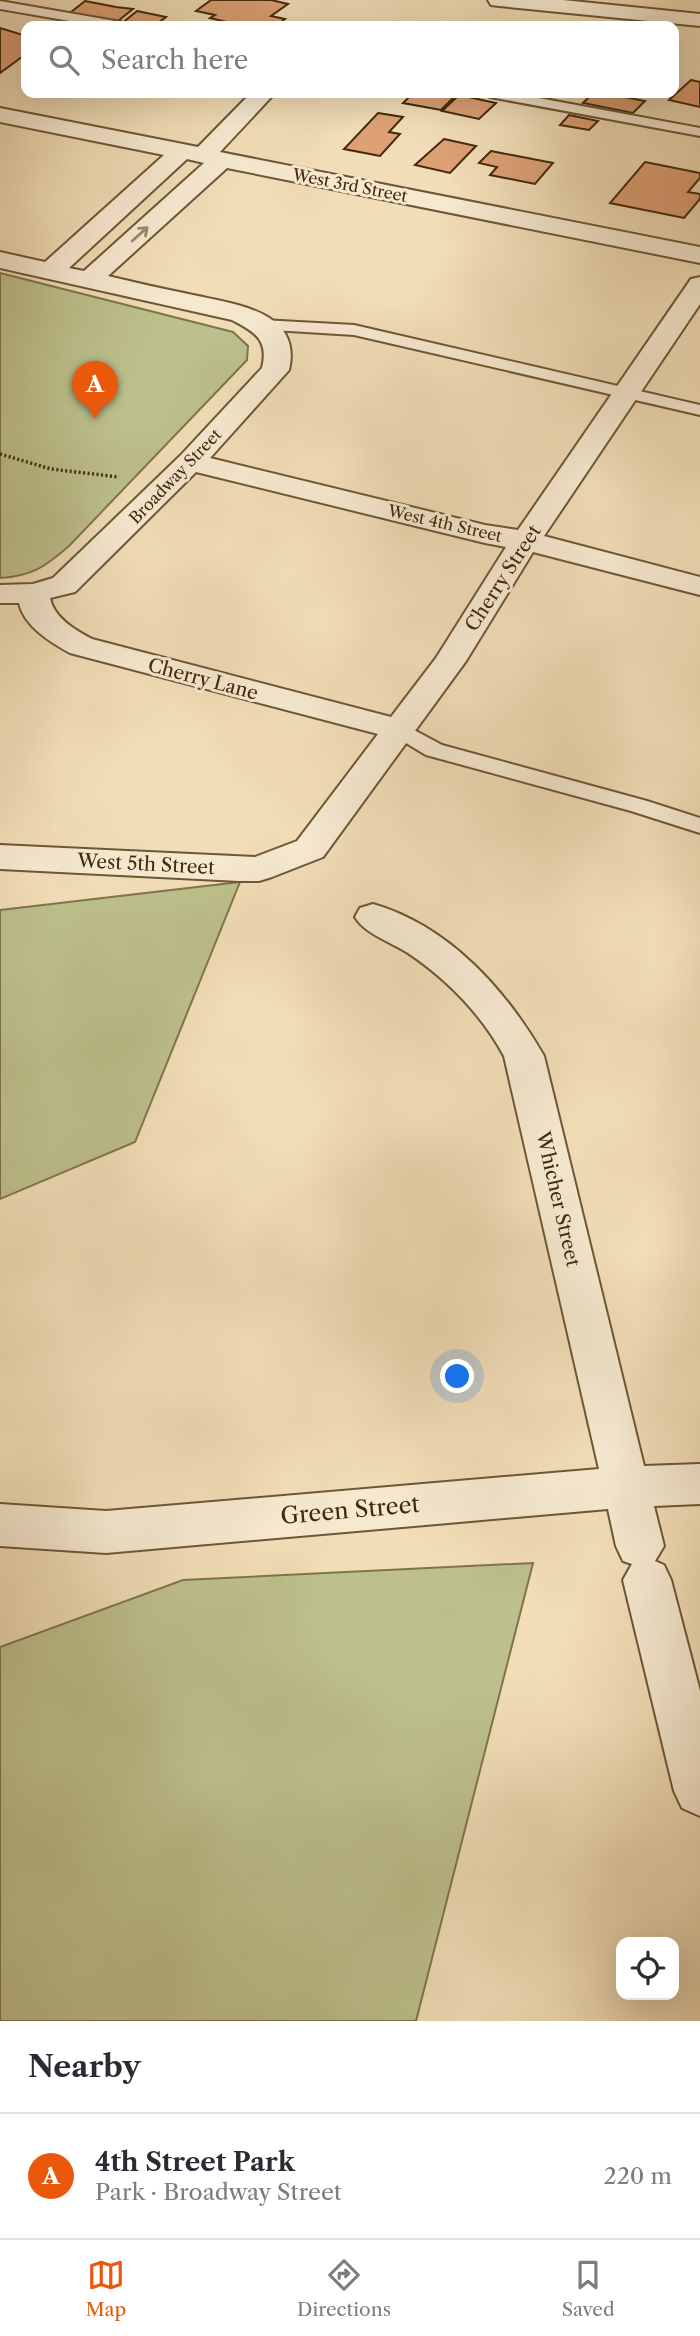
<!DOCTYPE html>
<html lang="en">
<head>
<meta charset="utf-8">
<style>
	:root { --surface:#fff; --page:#f2f2f3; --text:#2b2b33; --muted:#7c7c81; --line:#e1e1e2; --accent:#ea580c }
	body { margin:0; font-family:"Libre Caslon Text",serif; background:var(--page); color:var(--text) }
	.controls { position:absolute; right:21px; bottom:21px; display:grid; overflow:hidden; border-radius:14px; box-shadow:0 7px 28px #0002 }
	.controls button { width:63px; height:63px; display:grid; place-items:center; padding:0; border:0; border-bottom:2px solid var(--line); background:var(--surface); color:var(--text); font:35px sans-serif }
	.you { position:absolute; left:458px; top:1377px; width:24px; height:24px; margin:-18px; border:5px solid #fff; border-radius:50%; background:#1a73e8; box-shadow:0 0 0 10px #1a73e833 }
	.badge { display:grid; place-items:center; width:46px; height:46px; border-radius:50%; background:var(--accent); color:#fff; font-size:23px; font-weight:700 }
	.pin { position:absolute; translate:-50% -58px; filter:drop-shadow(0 2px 4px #0008) }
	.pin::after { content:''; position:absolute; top:37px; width:24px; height:21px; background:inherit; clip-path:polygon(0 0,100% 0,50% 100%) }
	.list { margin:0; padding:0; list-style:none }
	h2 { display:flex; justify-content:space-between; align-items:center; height:91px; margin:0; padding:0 28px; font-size:30px }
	h2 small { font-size:23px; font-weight:400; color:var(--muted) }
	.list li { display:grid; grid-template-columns:46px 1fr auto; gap:21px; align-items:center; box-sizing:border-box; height:126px; padding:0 28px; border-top:2px solid var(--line) }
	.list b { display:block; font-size:26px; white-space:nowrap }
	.list p { margin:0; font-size:23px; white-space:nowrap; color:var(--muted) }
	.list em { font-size:23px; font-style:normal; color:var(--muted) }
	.icon { flex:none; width:38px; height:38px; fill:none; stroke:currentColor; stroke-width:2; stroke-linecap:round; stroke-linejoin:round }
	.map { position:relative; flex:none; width:700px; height:2021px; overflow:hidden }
	.search { position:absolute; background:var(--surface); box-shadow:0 7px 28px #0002; left:21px; right:21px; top:21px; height:77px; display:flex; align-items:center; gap:18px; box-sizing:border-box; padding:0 24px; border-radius:14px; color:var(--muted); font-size:26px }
	.sheet { height:217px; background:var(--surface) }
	nav { display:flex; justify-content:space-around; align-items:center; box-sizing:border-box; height:98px; border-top:2px solid var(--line); background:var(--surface); font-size:19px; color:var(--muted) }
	nav a { display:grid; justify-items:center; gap:4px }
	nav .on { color:var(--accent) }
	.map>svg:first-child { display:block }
	.green { fill:#bdc08c; stroke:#7f754a; stroke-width:2 }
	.building { fill:#dea176; stroke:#412a09; stroke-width:2 }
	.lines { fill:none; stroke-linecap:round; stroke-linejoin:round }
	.service-casing { stroke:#6d5734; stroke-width:4 }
	.minor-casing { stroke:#6d5734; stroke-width:4 }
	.path { stroke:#412a09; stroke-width:3.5; stroke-dasharray:2 2.5; stroke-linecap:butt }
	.service { fill:#f6e9d0; fill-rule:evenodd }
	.minor { fill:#f6e9d0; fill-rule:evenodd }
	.oneway { stroke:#9c8a6c }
	.labels { text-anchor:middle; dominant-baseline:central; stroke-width:6; stroke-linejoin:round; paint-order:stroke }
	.far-street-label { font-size:16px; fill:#412a09; stroke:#f6e9d0 }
	.street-label { font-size:19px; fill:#412a09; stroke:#f6e9d0 }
	.near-street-label { font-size:23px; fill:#412a09; stroke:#f6e9d0 }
</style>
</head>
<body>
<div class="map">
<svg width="700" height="2021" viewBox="0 0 700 2021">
	<rect width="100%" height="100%" fill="#f1ddb7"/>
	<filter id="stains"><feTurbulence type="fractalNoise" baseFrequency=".00286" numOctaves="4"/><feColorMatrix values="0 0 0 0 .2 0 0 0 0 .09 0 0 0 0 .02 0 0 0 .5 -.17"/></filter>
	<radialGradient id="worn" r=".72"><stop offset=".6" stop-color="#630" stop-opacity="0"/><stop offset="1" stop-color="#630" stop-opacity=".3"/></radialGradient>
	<g class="green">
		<path d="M0 273 233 332 248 346 247 360 69 546C45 567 32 576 0 578Z"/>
		<path d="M240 882 135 1142 0 1199V910Z"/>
		<path d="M533 1563 416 2021H0V1647L183 1580Z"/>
	</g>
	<g class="building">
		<path d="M211 0H271L288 4 271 16 285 19 275 26H232L224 25 227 22 210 18 215 15 196 11Z"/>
		<path d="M85 1 116 7 133 9 118 21 70 13Z"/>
		<path d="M137 11 166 17 154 26 121 24Z"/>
		<path d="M0 28 26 36V54L0 73Z"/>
		<path d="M691 80 700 82V107L669 100Z"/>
		<path d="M413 93H440L455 96 441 110 403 103Z"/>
		<path d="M593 93H604L645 101 633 113 583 103Z"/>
		<path d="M459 95 496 103 479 119 442 111Z"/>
		<path d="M378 113 403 117 389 132 400 134 380 156 344 149Z"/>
		<path d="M569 115 598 121 589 130 560 125Z"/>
		<path d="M444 139 476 146 450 173 415 165Z"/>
		<path d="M491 151 553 163 535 184 490 175 497 167 479 163Z"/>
		<path d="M645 162 700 173V178L688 192 700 194V199L684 218 610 203Z"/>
	</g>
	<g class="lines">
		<g class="service-casing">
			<g id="service">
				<path d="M0 1 121 22 128 26H99L0 9Z"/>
				<path d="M483 93H512L700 128V136L490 97Z"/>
				<path d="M262 320 354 325 700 405V415L354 335 256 329 253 325 256 321Z"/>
				<path d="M399 722 442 745 647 801 700 818V833L631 811 426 755 391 734 388 729 391 724Z"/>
			</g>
		</g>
		<g class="minor-casing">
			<g id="minor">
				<path d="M488 0H563L700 14V26L499 6 491 5Z"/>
				<path d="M251 93H275L220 152 700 247V263L227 168 108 276C136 283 165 289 193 295 234 304 303 311 289 370L210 458 485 525 518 530 691 279 700 277V304L544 536 700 577V595L533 552 466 661 323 857 272 877 259 881H239L0 869V845L255 857 297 841 378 734 70 653C50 642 24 626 19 603H0V585L33 584 53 578 180 456 262 368C269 340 255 332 232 320L0 268V252L45 262 164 155 0 122V108L198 147ZM187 159 204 163 84 271 69 268ZM196 472 485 543 506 547 436 658 391 717 92 639C75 630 54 618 50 598L75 592Z"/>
				<path d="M373 904C449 926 506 990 544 1056L644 1466 700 1464V1504L654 1506 664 1546 655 1561 664 1565 671 1580 700 1691V1816L682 1808 674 1791 623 1580 632 1564 623 1561 616 1546 608 1509 106 1553 0 1546V1504L106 1511 599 1469 504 1056C481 1014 448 980 408 953 391 942 365 934 355 917L360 908Z"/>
			</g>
		</g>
		<path class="path" d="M0 454 51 469 119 477"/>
		<use href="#service" class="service"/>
		<use href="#minor" class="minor"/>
	</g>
	<defs><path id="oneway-shaft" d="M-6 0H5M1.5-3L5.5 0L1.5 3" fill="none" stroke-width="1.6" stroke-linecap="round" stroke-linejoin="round" transform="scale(1.75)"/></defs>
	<use class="oneway" href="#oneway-shaft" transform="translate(140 234) rotate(-42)"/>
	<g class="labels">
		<g class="far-street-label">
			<text transform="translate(350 185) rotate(11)">West 3rd Street</text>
			<text transform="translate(175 476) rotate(-46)">Broadway Street</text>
			<text transform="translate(445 523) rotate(13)">West 4th Street</text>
		</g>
		<g class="street-label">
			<text transform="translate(503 578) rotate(-57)">Cherry Street</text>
			<text transform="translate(203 679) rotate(15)">Cherry Lane</text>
			<text transform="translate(146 864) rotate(3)">West 5th Street</text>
			<text transform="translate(558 1199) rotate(77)">Whicher Street</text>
		</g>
		<g class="near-street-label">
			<text transform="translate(350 1510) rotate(-5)">Green Street</text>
		</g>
	</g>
	<rect width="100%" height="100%" filter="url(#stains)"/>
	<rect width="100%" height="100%" fill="url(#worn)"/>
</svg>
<div class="controls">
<button><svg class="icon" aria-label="locate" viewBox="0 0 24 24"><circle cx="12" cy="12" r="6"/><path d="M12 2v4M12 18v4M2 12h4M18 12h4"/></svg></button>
</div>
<div class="you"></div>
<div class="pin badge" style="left:95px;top:419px">A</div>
<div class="search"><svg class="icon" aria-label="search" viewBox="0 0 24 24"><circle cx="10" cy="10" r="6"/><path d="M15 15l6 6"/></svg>Search here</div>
</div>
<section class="sheet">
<h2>Nearby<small></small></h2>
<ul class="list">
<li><span class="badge">A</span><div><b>4th Street Park</b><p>Park · Broadway Street</p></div><em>220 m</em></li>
</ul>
</section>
<nav>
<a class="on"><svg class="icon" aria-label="map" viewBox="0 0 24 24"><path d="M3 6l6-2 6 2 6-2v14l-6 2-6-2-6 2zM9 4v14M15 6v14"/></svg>Map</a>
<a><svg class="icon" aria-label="directions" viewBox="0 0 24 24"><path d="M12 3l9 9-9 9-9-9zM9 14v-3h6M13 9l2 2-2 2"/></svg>Directions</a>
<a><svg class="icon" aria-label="saved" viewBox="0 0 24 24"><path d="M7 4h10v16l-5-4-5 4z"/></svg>Saved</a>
</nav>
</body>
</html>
